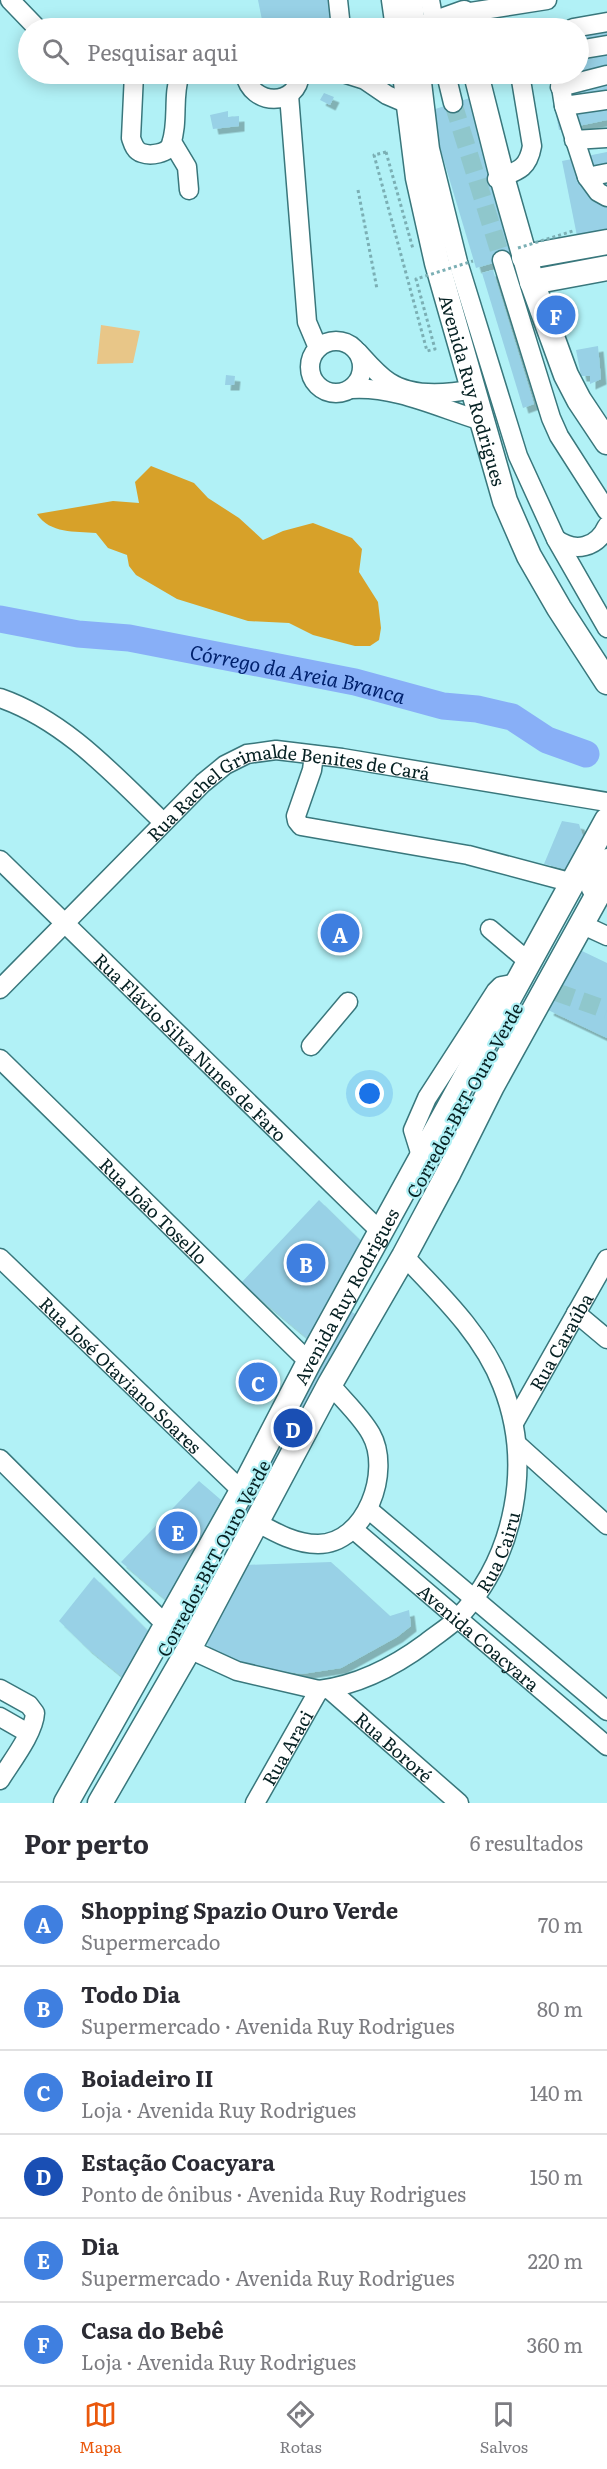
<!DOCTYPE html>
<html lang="pt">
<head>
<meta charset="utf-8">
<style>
	:root { --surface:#fff; --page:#f2f2f3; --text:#2b2b33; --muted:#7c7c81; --line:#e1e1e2; --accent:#ea580c }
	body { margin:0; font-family:Literata,serif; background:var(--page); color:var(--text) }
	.you { position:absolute; left:370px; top:1094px; width:21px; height:21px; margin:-15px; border:4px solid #fff; border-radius:50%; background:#1a73e8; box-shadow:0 0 0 9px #1a73e833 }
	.badge { display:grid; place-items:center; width:39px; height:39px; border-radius:50%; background:var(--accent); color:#fff; font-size:20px; font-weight:700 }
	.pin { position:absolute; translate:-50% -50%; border:3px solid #fff; box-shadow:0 2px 6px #0006 }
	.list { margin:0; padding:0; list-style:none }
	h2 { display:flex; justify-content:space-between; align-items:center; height:78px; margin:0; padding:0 24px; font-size:26px }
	h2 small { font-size:20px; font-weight:400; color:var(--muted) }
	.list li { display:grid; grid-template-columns:39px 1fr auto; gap:18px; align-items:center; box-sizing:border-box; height:84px; padding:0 24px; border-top:2px solid var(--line) }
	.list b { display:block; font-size:22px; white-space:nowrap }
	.list p { margin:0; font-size:20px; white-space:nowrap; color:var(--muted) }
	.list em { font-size:20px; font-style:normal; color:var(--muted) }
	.icon { flex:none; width:33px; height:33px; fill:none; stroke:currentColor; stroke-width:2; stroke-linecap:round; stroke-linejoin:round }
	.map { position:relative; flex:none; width:607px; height:1803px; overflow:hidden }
	.search { position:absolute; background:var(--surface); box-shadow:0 3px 15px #0003; left:18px; right:18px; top:18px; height:66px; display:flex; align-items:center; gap:15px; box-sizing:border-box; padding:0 21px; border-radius:33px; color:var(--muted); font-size:22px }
	.sheet { height:582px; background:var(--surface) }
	nav { display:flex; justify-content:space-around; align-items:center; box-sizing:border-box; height:84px; border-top:2px solid var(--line); background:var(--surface); font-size:16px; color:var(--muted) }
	nav a { display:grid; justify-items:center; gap:3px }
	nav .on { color:var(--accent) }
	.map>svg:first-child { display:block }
	.green { fill:#e8c688 }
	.forest { fill:#d7a129 }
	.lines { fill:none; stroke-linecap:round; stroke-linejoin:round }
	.river { stroke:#88aff7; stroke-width:27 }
	.building { fill:#98d1e6; filter:url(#shadow) }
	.minor-tunnel { stroke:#8fc7cc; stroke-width:18; stroke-dasharray:18 9; stroke-linecap:butt }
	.minor-casing { stroke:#39777c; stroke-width:21 }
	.major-casing { stroke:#39777c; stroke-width:27 }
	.path { stroke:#7bafb4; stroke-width:3; stroke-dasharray:3 3; stroke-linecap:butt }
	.minor { stroke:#fff; stroke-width:18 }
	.major { stroke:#fff; stroke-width:24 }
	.path-bridge { stroke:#7bafb4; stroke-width:3; stroke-dasharray:3 3; stroke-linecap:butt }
	.labels { text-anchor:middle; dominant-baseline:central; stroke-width:4.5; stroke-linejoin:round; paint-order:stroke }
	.street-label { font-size:18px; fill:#062123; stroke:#b1f1f6 }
	.water-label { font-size:20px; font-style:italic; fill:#00216d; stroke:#b1f1f6 }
</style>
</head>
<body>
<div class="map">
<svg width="607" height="1803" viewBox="0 0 607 1803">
	<defs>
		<filter id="shadow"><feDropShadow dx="5.5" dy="5.5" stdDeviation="0" flood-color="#0004"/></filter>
	</defs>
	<rect width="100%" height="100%" fill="#b1f1f6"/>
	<path class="green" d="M101 325 140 331 133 363 97 364Z"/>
	<path class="forest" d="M151 466 194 483 208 498 239 518 263 540 283 531 313 523 352 538 362 549 359 572 378 602 381 628 379 640 370 646H355L313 635 289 623 248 621 177 599 136 575 129 566 127 555 108 548 96 533C75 531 50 534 37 514L113 501 139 503 135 482Z"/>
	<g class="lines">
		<path class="river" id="s1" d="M0 619 78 634 129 638 355 682 443 706 477 709 512 717 547 740 586 754"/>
	</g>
	<g class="building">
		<path d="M258 0H333L336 28H297L289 23 271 20 263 25Z"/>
		<path d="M607 30V120L559 130 548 74H578V35Z"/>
		<path d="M324 93 334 97 330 105 320 100Z"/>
		<path d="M473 97 520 255 476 268 429 111Z"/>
		<path d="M228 111V117L239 116V126L213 129 210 115Z"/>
		<path d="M607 152V236L578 241 562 161Z"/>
		<path d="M493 270 534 404 523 408 482 273Z"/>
		<path d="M598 346 601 379 590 384V376H581L576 350Z"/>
		<path d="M226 375 235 376 234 385H225Z"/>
		<path d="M562 821 579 824 584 840 569 870 544 864Z"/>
		<path d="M580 950 607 963V1038L548 1010 569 963Z"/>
		<path d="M319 1200 363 1243 307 1338 241 1283Z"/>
		<path d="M350 1311 357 1315 236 1544 228 1540Z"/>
		<path d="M199 1481 221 1500 166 1600 121 1562Z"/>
		<path d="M331 1562 390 1616 409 1610 411 1626 397 1637 341 1668 302 1674 256 1667 217 1656 205 1642 245 1565Z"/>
		<path d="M94 1577 149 1632 126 1680 87 1648 59 1621Z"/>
	</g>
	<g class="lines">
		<g class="minor-tunnel">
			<path d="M453 103 502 260"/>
			<path d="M556 992 607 1010"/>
		</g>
		<g class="minor-casing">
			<g id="minor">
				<path d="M10 0 37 28"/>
				<path d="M338 0 341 28"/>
				<path d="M413 0 416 28"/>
				<path d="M430 0 435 28"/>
				<path d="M464 13 547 0"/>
				<path d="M573 28 607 22"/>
				<path d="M578 50 607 45"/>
				<path d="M134 74 131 138C133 144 135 151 142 153 150 156 168 154 171 144 179 122 172 96 180 74"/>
				<path d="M245 74C251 107 298 107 300 74"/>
				<path d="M346 74 365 80 387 95 408 104"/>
				<path d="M421 74 430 149 458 262 518 456 556 539 607 628"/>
				<path d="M446 74 453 103"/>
				<path d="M559 74 564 106 587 177 607 173"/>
				<path d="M560 87 607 75"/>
				<path d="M289 95 307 322 318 348"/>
				<path d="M564 106 607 100"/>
				<path d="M574 140 607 138"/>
				<path d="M172 142 187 167 189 190"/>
				<path d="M587 177 598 192 607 197"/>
				<path d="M497 179C518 171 528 169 532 146L520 74"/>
				<path d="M502 260 551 418 559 436 607 511"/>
				<circle cx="336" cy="367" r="26"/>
				<path d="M358 352C368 363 377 374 389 382 413 398 448 394 474 389"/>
				<path d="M351 389C396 386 439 408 482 421"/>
				<path d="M556 539C575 553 597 548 607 526"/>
				<path d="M0 698C66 721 114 775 163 822"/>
				<path d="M314 755 312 770 296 816 297 821 301 826 468 855 573 883"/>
				<path id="s2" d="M0 860 381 1232"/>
				<path d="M591 889 607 858"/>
				<path d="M581 924 607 936"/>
				<path d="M490 929 529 962"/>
				<path id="s3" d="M0 989 203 783 225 765 247 754 276 750 342 758 607 802"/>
				<path d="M311 1046 348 1002"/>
				<path id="s4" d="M0 1059 309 1362"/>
				<path d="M422 1159 413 1130 427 1098 496 991 501 986 518 983"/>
				<path id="s5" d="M0 1258 242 1491"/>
				<path d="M576 1313 607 1339"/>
				<path id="s6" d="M514 1423 607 1259"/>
				<path d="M518 1445 607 1525"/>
				<path d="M0 1459 166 1625"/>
				<path d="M368 1509 607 1711"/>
				<path d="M258 1523C276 1533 296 1544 318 1544 366 1544 392 1471 371 1434 361 1416 343 1400 330 1384"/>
				<path id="s7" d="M353 1529 607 1746"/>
				<path id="s8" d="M189 1649 237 1671 319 1690C358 1685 395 1666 426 1643 436 1635 449 1627 458 1618 516 1556 533 1463 502 1385 483 1335 440 1294 404 1256"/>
				<path d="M0 1689 29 1705 35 1713C34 1733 11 1762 0 1780"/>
				<path id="s9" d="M329 1689 459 1803"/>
				<path d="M0 1717 28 1733"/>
				<path id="s10" d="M255 1803 319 1690"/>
			</g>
		</g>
		<g class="major-casing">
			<g id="major">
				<path d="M394 0 398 28"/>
				<path d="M422 28 464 13"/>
				<path id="s11" d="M405 74 418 178 437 263 505 501 529 556 559 608 607 682"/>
				<path d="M476 74 502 177 532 282 566 375 579 400 607 442"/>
				<path d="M524 257 607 242"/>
				<path d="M532 282 607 268"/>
				<path id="s12" d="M66 1803 242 1491 309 1362 607 820"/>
				<path d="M100 1803 189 1649 330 1384 404 1256 449 1172 492 1086 607 878"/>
			</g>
		</g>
		<g class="path">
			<path d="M386 152 413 249"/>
			<path d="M358 190 377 289"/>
		</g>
		<use href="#minor" class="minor"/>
		<use href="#major" class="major"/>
		<g class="path-bridge">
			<path d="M386 152 374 155 427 351 435 349 416 279 473 261"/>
			<path d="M518 248 573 231"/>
		</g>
	</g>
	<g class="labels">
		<g class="street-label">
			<text stroke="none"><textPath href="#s11" startOffset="324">Avenida Ruy Rodrigues</textPath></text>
			<text stroke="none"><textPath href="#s3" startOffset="370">Rua Rachel Grimalde Benites de Cará</textPath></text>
			<text stroke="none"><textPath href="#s2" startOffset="267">Rua Flávio Silva Nunes de Faro</textPath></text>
			<text transform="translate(464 1100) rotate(-61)">Corredor BRT Ouro Verde</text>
			<text stroke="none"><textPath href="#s4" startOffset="216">Rua João Tosello</textPath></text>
			<text stroke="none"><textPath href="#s12" startOffset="579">Avenida Ruy Rodrigues</textPath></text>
			<text stroke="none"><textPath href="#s6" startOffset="94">Rua Caraúba</textPath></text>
			<text stroke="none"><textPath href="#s5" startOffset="168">Rua José Otaviano Soares</textPath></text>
			<text stroke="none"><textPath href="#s8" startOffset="374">Rua Cairu</textPath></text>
			<text transform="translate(213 1558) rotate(-62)">Corredor BRT Ouro Verde</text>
			<text stroke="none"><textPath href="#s7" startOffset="166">Avenida Coacyara</textPath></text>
			<text stroke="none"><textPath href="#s9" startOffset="87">Rua Bororé</textPath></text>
			<text stroke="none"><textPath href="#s10" startOffset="64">Rua Araci</textPath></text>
		</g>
		<g class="water-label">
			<text stroke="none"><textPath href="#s1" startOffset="303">Córrego da Areia Branca</textPath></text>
		</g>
	</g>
</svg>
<div class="you"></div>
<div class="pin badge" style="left:340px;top:933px;background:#3f7fe0">A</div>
<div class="pin badge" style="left:306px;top:1263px;background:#3f7fe0">B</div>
<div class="pin badge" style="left:258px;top:1382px;background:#3f7fe0">C</div>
<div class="pin badge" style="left:293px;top:1428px;background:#1a4fb4">D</div>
<div class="pin badge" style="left:178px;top:1531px;background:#3f7fe0">E</div>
<div class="pin badge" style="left:556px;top:315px;background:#3f7fe0">F</div>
<div class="search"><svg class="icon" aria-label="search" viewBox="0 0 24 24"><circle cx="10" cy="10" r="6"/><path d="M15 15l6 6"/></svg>Pesquisar aqui</div>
</div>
<section class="sheet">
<h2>Por perto<small>6 resultados</small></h2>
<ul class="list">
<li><span class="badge" style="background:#3f7fe0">A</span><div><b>Shopping Spazio Ouro Verde</b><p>Supermercado</p></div><em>70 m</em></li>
<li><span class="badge" style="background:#3f7fe0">B</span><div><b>Todo Dia</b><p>Supermercado · Avenida Ruy Rodrigues</p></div><em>80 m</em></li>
<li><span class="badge" style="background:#3f7fe0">C</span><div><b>Boiadeiro II</b><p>Loja · Avenida Ruy Rodrigues</p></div><em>140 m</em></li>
<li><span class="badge" style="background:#1a4fb4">D</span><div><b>Estação Coacyara</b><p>Ponto de ônibus · Avenida Ruy Rodrigues</p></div><em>150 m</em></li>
<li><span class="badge" style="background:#3f7fe0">E</span><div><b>Dia</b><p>Supermercado · Avenida Ruy Rodrigues</p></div><em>220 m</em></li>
<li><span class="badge" style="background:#3f7fe0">F</span><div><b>Casa do Bebê</b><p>Loja · Avenida Ruy Rodrigues</p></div><em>360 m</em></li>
</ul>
</section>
<nav>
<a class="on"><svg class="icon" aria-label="map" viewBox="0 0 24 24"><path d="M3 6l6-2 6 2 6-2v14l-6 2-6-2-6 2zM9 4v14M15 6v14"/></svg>Mapa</a>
<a><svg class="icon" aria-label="directions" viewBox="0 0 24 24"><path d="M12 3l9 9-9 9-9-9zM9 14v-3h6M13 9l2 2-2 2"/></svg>Rotas</a>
<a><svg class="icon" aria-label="saved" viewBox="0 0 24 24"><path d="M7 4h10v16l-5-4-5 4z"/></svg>Salvos</a>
</nav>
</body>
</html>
